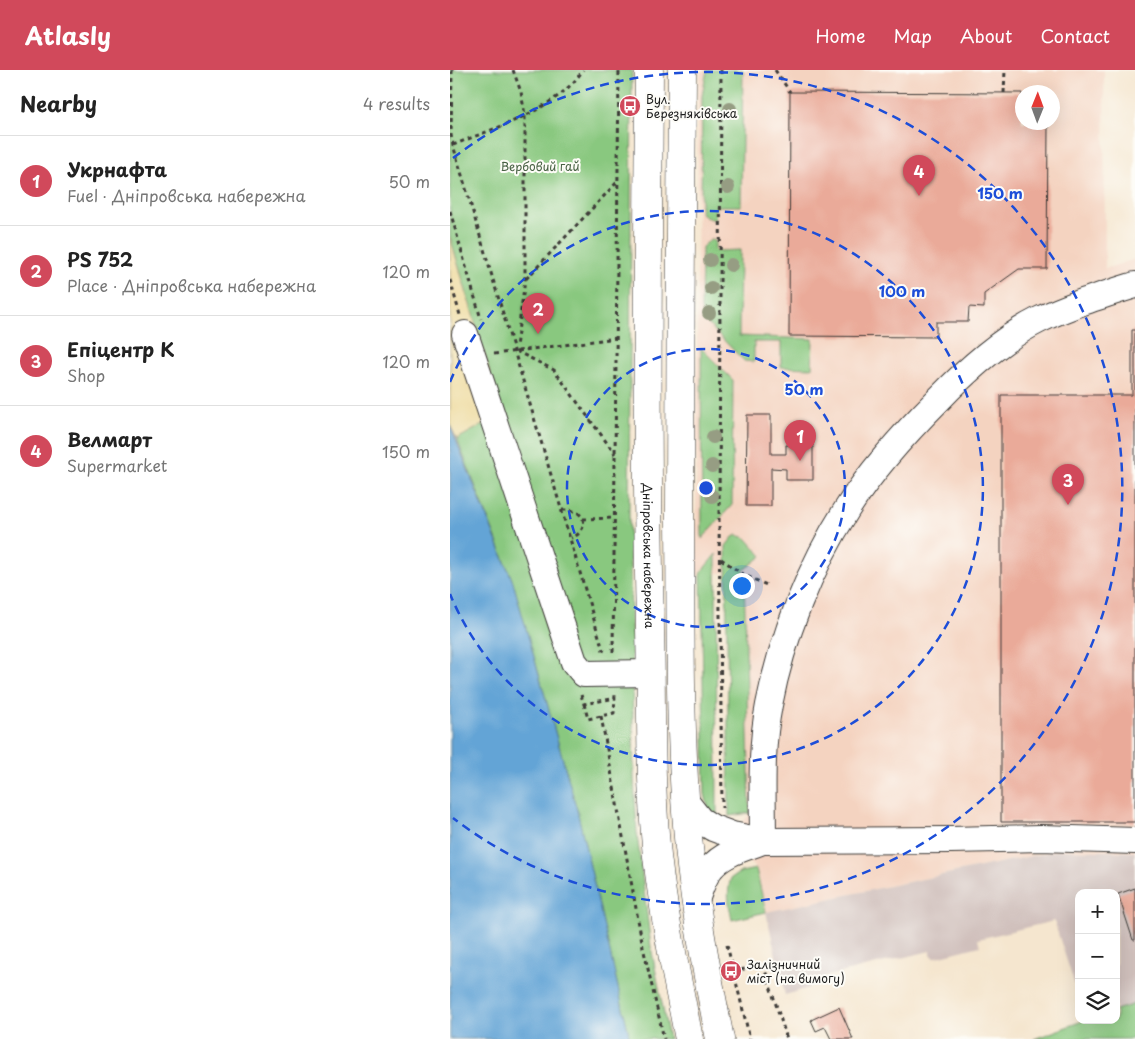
<!DOCTYPE html>
<html lang="en">
<head>
<meta charset="utf-8">
<style>
	:root { --surface:#fff; --page:#f2f2f2; --text:#222; --muted:#767676; --line:#e0e0e0; --accent:#d1495b }
	body { margin:0; font-family:"Playpen Sans",sans-serif; background:var(--page); color:var(--text) }
	.controls { position:absolute; right:15px; bottom:15px; display:grid; overflow:hidden; border-radius:10px; box-shadow:0 5px 20px #0002 }
	.controls button { width:45px; height:45px; display:grid; place-items:center; padding:0; border:0; border-bottom:1px solid var(--line); background:var(--surface); color:var(--text); font:25px sans-serif }
	.compass { position:absolute; left:565px; top:15px; width:45px; height:45px; border-radius:50%; background:var(--surface); box-shadow:0 5px 20px #0002; rotate:1deg }
	.you { position:absolute; left:291px; top:515px; width:18px; height:18px; margin:-12px; border:4px solid #fff; border-radius:50%; background:#1a73e8; box-shadow:0 0 0 8px #1a73e833 }
	.badge { display:grid; place-items:center; width:32px; height:32px; border-radius:50%; background:var(--accent); color:#fff; font-size:16px; font-weight:700 }
	.pin { position:absolute; translate:-50% -41px; filter:drop-shadow(0 1px 2px #0008) }
	.pin::after { content:''; position:absolute; top:26px; width:18px; height:15px; background:inherit; clip-path:polygon(0 0,100% 0,50% 100%) }
	.list { margin:0; padding:0; list-style:none }
	h2 { display:flex; justify-content:space-between; align-items:center; height:65px; margin:0; padding:0 20px; font-size:21px }
	h2 small { font-size:16px; font-weight:400; color:var(--muted) }
	.list li { display:grid; grid-template-columns:32px 1fr auto; gap:15px; align-items:center; box-sizing:border-box; height:90px; padding:0 20px; border-top:1px solid var(--line) }
	.list b { display:block; font-size:19px; white-space:nowrap }
	.list p { margin:0; font-size:16px; white-space:nowrap; color:var(--muted) }
	.list em { font-size:16px; font-style:normal; color:var(--muted) }
	.icon { flex:none; width:28px; height:28px; fill:none; stroke:currentColor; stroke-width:2; stroke-linecap:round; stroke-linejoin:round }
	.map { position:relative; flex:none; width:685px; height:969px; overflow:hidden }
	header { display:flex; align-items:center; gap:30px; box-sizing:border-box; height:70px; padding:0 25px; background:var(--accent); color:#fff }
	header strong { font-size:24px }
	nav { display:flex; gap:28px; margin-inline-start:auto; font-size:18px }
	main { display:flex }
	aside { flex:1; background:var(--surface) }
	.map>svg:first-child { display:block }
	.built { fill:#f4d3c0; fill-rule:evenodd }
	.industrial { fill:#d0c0bc }
	.green { fill:#89c87f; stroke:#52724e }
	.sand { fill:#eeda9e; stroke:#857b5d }
	.water { fill:#63a4d6; stroke:#406079 }
	.building { fill:#eaaa99 }
	.lines { fill:none; stroke-linecap:round; stroke-linejoin:round }
	.minor-casing { stroke:#3d3a37; stroke-width:28 }
	.major-casing { stroke:#3d3a37; stroke-width:29 }
	.path { stroke:#3d3a37; stroke-width:3; stroke-dasharray:4 4; stroke-linecap:butt }
	.minor { stroke:#fff; stroke-width:26 }
	.major { stroke:#fff; stroke-width:28 }
	.tree { fill:#969d83 }
	.ring { fill:none; stroke:#1d4ed8; stroke-width:2.5; stroke-dasharray:9 6 }
	.labels { text-anchor:middle; dominant-baseline:central; stroke-width:4; stroke-linejoin:round; paint-order:stroke }
	.poi-label { font-size:12px; fill:#1c1c1c; stroke:#fdfcf7; text-anchor:start }
	.park-label { font-size:12px; fill:#486144; stroke:#fdfcf7 }
	.street-label { font-size:12px; fill:#1c1c1c; stroke:#fdfcf7 }
	.centre { fill:#1d4ed8; stroke:#fdfcf7; stroke-width:2.5 }
	.ring-label { font-size:15px; text-anchor:middle; font-weight:bold; fill:#1d4ed8; stroke:#fdfcf7; stroke-width:4; stroke-linejoin:round; paint-order:stroke }
</style>
</head>
<body>
<header>
<strong>Atlasly</strong>
<nav><a>Home</a><a>Map</a><a>About</a><a>Contact</a></nav>
</header>
<main>
<aside>
<h2>Nearby<small>4 results</small></h2>
<ul class="list">
<li><span class="badge">1</span><div><b>Укрнафта</b><p>Fuel · Дніпровська набережна</p></div><em>50 m</em></li>
<li><span class="badge">2</span><div><b>PS 752</b><p>Place · Дніпровська набережна</p></div><em>120 m</em></li>
<li><span class="badge">3</span><div><b>Епіцентр К</b><p>Shop</p></div><em>120 m</em></li>
<li><span class="badge">4</span><div><b>Велмарт</b><p>Supermarket</p></div><em>150 m</em></li>
</ul>
</aside>
<div class="map">
<svg width="685" height="969" viewBox="0 0 685 969">
	<rect width="100%" height="100%" fill="#fdfcf7"/>
	<filter id="ink" filterUnits="userSpaceOnUse"><feTurbulence type="fractalNoise" baseFrequency=".02" numOctaves="2"/><feDisplacementMap in="SourceGraphic" scale="10" xChannelSelector="R" yChannelSelector="G"/><feConvolveMatrix kernelMatrix="1 2 1 2 8 2 1 2 1" color-interpolation-filters="sRGB"/></filter>
	<filter id="wash" filterUnits="userSpaceOnUse"><feTurbulence type="fractalNoise" baseFrequency=".0096" numOctaves="4" result="noise"/><feDisplacementMap in="SourceGraphic" scale="20" xChannelSelector="R" yChannelSelector="G"/><feGaussianBlur stdDeviation="1.12" result="paint"/><feColorMatrix in="noise" values="0 0 0 0 0 0 0 0 0 0 0 0 0 0 0 0 0 1.4 0 .05"/><feComposite in="paint" operator="in"/></filter>
	<g filter="url(#wash)">
		<rect width="100%" height="100%" fill="#f5e6cf"/>
		<path class="built" d="M252 0H654L655 199 685 189V782L609 780 316 842 306 799 296 789 292 754 300 743 294 500 246 506 248 31 250 5ZM572 22H602V52H572Z"/>
		<path class="industrial" d="M610 780 685 782V934L666 940V823H629V928L604 851 528 869 530 876 483 888 480 881 357 911 359 918 335 925 316 842Z"/>
		<g class="green">
			<path d="M0 0H182L179 443 184 709 187 764 201 877 219 969H180L127 740 63 512 7 369 52 344 0 167Z"/>
			<path d="M257 0H293L291 136H266L265 150 255 147 251 143 252 26Z"/>
			<path d="M260 170H265V181L290 180 289 266 363 269 362 298 331 297V272H304V292L294 291 257 253 251 240 252 177Z"/>
			<path d="M251 278 283 310 282 435 252 469Z"/>
			<path d="M287 465 296 468 312 486 294 500 300 743 279 746 276 476 283 467Z"/>
			<path d="M266 484 267 746 258 737 255 724 251 502Z"/>
			<path d="M306 799 316 842 282 850C279 835 276 823 281 808L291 802Z"/>
			<path d="M685 934V969H584L635 950H666V940Z"/>
		</g>
		<path class="sand" d="M0 167 52 344 7 369 0 355Z"/>
		<path class="water" d="M0 355 63 512 127 740 180 969H0Z"/>
		<g id="blocks">
			<g class="building">
				<path d="M340 22 572 23V52H598L597 199H569L534 224V238L519 237 518 252H486V267L339 266Z"/>
				<path d="M682 260H685V752H551V325H682Z"/>
				<path d="M297 345H321V384H336V375H363V410H336V399L321 398V436H296Z"/>
				<path d="M685 818V870H683L668 824Z"/>
				<path d="M389 937 403 969H381L375 957 366 961 361 950Z"/>
			</g>
		</g>
	</g>
	<g filter="url(#ink)">
		<use href="#blocks" fill-opacity="0" stroke="#3d3a37" stroke-width="1"/>
		<g class="lines">
			<g class="minor-casing">
				<g id="minor">
					<path d="M15 264 124 592 134 604 201 603"/>
					<path d="M235 731 250 750 263 758 282 765 313 771 501 770 591 768 685 771"/>
					<path d="M313 771C313 725 310 680 319 635 332 567 360 497 397 439 422 399 455 363 489 329 518 299 551 269 589 250 620 235 653 225 685 215"/>
					<path d="M246 830C250 820 253 807 261 798 273 783 295 778 313 771"/>
				</g>
			</g>
			<g class="major-casing">
				<g id="major">
					<path id="s1" d="M199 0C198 186 196 371 200 557 202 633 199 710 207 786 214 848 227 908 239 969"/>
					<path d="M232 0C231 150 230 299 230 449 231 547 229 645 236 742 241 818 255 894 270 969"/>
				</g>
			</g>
			<g class="path">
				<path d="M2 0 1 65 3 75 153 580 155 581"/>
				<path d="M63 0 71 22 75 45V210L66 277"/>
				<path d="M271 0 269 450 272 738"/>
				<path d="M325 0 340 22"/>
				<path d="M554 23 555 0"/>
				<path d="M3 75C46 57 106 41 133 0"/>
				<path d="M0 141 31 249"/>
				<path d="M76 209 169 110"/>
				<path d="M0 210 10 245"/>
				<path d="M66 281 104 300 165 384"/>
				<path d="M44 284 167 268"/>
				<path d="M112 440C139 438 139 462 121 468"/>
				<path d="M133 449 165 448"/>
				<path d="M271 489 294 505 319 516"/>
				<path d="M163 582 169 0"/>
				<path d="M131 625 134 634 166 628"/>
				<path d="M134 634 138 649 164 643 165 625"/>
				<path d="M151 646 193 877 214 969"/>
				<path d="M277 875 300 969"/>
				<path d="M283 902 313 894 337 969"/>
			</g>
			<use href="#minor" class="minor"/>
			<use href="#major" class="major"/>
		</g>
		<g class="tree">
			<circle cx="280" cy="39" r="7"/>
			<circle cx="278" cy="117" r="7"/>
			<circle cx="260" cy="190" r="7"/>
			<circle cx="281" cy="195" r="7"/>
			<circle cx="261" cy="218" r="7"/>
			<circle cx="259" cy="243" r="7"/>
			<circle cx="263" cy="367" r="7"/>
			<circle cx="262" cy="396" r="7"/>
			<circle cx="262" cy="426" r="7"/>
		</g>
	</g>
	<g class="ring">
		<circle cx="256" cy="418" r="139"/>
		<path d="M0 312A277 277 0 1 1 0 524"/>
		<path d="M3 88A416 416 0 1 1 3 748"/>
	</g>
	<defs>
		<g id="bus-disc" transform="scale(1.125)"><circle r="9.5" fill="#d1495b" stroke="#fdfcf7"/><path d="M-5-6H5V4H4V6H2V4H-2V6H-4V4H-5ZM-3.5-4V0h7V-4ZM-3.5 1.2v1.5H-2V1.2ZM2 1.2v1.5H3.5V1.2Z" fill="#fff"/></g>
	</defs>
	<g fill-rule="evenodd">
		<use href="#bus-disc" x="180" y="36"/>
		<use href="#bus-disc" x="281" y="901"/>
	</g>
	<g class="labels">
		<g class="poi-label">
			<text x="196" y="29">Вул.<tspan x="196" dy="14">Березняківська</tspan></text>
			<text x="297" y="894">Залізничний<tspan x="297" dy="14">міст (на вимогу)</tspan></text>
		</g>
		<g class="park-label">
			<text x="90" y="96">Вербовий гай</text>
		</g>
		<g class="street-label">
			<text stroke="none"><textPath href="#s1" startOffset="486">Дніпровська набережна</textPath></text>
		</g>
	</g>
	<circle cx="256" cy="418" r="8" class="centre"/>
	<g class="ring-label">
		<text x="550" y="129">150 m</text>
		<text x="452" y="227">100 m</text>
		<text x="354" y="325">50 m</text>
	</g>
</svg>
<div class="controls">
<button>+</button>
<button>−</button>
<button><svg class="icon" aria-label="layers" viewBox="0 0 24 24"><path d="M12 4l9 5-9 5-9-5zM3 14l9 5 9-5"/></svg></button>
</div>
<svg class="compass" viewBox="-18 -18 36 36"><path d="M0-13l5 13h-10z" fill="#e53935"/><path d="M0 13l5-13h-10z" fill="#767676"/></svg>
<div class="you"></div>
<div class="pin badge" style="left:350px;top:391px">1</div>
<div class="pin badge" style="left:88px;top:264px">2</div>
<div class="pin badge" style="left:618px;top:435px">3</div>
<div class="pin badge" style="left:469px;top:126px">4</div>
</div>
</main>
</body>
</html>
